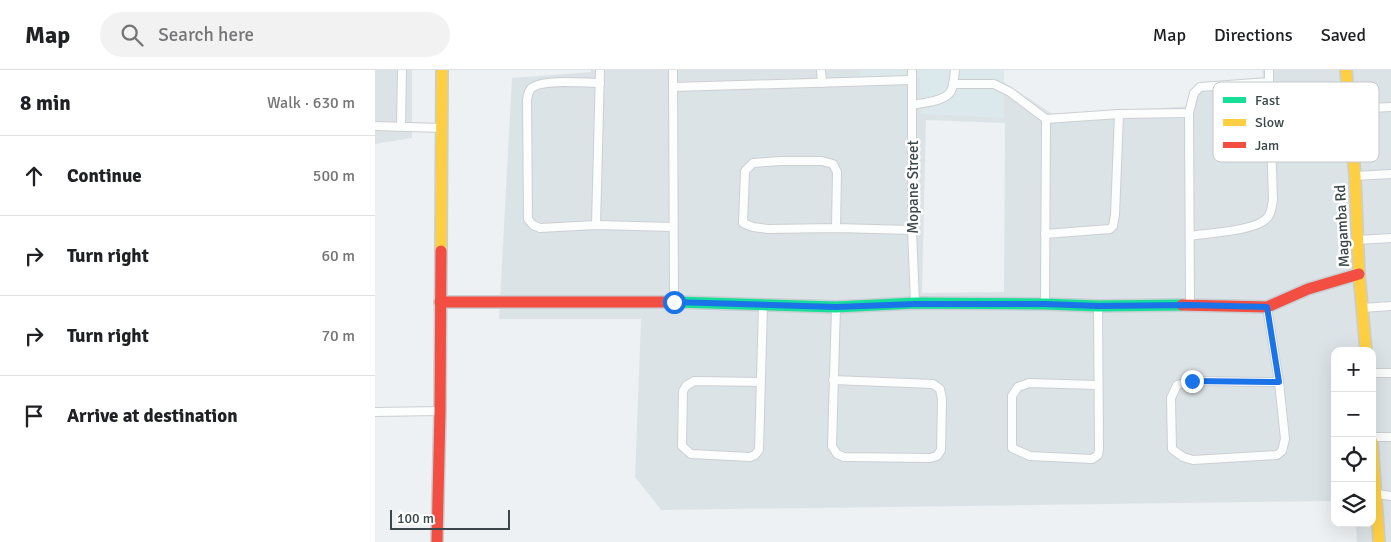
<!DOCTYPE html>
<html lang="en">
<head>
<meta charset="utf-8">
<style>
	:root { --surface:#fff; --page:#f2f2f2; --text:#202124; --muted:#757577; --line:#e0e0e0 }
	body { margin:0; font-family:Signika,sans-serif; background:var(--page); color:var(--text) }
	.controls { position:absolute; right:15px; bottom:15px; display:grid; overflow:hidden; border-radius:10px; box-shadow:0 5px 20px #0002 }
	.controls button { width:45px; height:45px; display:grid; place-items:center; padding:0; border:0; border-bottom:1px solid var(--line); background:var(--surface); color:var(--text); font:25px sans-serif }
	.scale { position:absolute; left:15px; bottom:12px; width:120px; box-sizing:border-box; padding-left:5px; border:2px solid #3a4649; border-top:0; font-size:14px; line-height:18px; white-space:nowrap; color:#3a4649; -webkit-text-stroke:4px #fff; paint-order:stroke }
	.stop { position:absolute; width:15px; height:15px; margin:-11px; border:4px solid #1a73e8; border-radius:50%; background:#fff }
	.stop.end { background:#1a73e8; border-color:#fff; box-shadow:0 1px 5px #0008 }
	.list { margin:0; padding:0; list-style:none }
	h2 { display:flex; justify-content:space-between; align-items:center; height:65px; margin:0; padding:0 20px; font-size:21px }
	h2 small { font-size:16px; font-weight:400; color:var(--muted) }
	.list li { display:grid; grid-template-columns:32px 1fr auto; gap:15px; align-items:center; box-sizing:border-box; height:80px; padding:0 20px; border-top:1px solid var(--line) }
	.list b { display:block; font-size:19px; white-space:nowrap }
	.list em { font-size:16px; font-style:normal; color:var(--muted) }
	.icon { flex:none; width:28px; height:28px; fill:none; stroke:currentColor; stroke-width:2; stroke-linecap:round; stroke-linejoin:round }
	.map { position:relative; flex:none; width:1016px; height:472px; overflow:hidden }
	header { display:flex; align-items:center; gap:30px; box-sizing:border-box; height:70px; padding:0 25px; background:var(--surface); border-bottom:1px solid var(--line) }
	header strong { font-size:24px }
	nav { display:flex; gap:28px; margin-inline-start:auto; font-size:18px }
	.search { width:350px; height:45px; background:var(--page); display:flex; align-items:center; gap:12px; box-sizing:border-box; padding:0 18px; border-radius:28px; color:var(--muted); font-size:19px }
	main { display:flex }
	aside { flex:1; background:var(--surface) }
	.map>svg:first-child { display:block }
	.residential { fill:#dce3e7; fill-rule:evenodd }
	.commercial { fill:#dbe9ed }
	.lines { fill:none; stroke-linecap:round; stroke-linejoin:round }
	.street-casing { stroke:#cccfd1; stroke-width:10 }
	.fast-casing { stroke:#c7cfd3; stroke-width:14 }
	.slow-casing { stroke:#c7cfd3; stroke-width:14 }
	.jam-casing { stroke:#c7cfd3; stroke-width:14 }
	.street { stroke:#fcfdfd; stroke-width:8 }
	.fast { stroke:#16e098; stroke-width:11 }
	.slow { stroke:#ffcf43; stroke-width:11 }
	.jam { stroke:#f24e42; stroke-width:11 }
	.route { stroke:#1a73e8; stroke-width:6 }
	.labels { text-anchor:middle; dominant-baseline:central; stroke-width:5; stroke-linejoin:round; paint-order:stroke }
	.street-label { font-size:15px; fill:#3a4649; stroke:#fff }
	.key { fill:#fff; stroke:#c4c8c8; stroke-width:1 }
	.key-label { font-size:14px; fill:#3a4649 }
</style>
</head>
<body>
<header>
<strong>Map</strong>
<div class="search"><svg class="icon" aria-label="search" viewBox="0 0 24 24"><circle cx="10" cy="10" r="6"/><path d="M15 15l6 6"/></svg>Search here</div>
<nav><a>Map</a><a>Directions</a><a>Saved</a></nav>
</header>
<main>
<aside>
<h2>8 min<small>Walk · 630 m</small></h2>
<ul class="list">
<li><svg class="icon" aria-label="ahead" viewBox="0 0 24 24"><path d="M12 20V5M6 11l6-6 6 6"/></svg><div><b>Continue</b></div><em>500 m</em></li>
<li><svg class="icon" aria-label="right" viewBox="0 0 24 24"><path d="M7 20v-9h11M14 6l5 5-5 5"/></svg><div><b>Turn right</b></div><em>60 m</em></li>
<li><svg class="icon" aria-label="right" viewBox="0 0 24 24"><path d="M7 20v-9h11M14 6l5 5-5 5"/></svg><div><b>Turn right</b></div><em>70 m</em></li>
<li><svg class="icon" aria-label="arrive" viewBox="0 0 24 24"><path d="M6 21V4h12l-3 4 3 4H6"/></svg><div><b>Arrive at destination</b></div></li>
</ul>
</aside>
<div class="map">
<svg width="1016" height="472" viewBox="0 0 1016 472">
	<rect width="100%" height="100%" fill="#eef1f3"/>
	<g class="residential">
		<path d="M0 0H37V68L0 74Z"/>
		<path d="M216 0H623L621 7 679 45 817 36 824 14 888 7 887 0H1016V472H982L981 453H997V281H960V431L286 440 260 407 266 249H124L137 8 216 2ZM551 50 630 53 629 222 547 223Z"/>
	</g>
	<path class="commercial" d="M485 0H629V48L546 44 545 7 485 8Z"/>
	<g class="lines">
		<g class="street-casing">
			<g id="street">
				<path d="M298 0 299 232"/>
				<path d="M446 0 447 13"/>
				<path d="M537 0V160L540 233"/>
				<path d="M225 13C209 13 170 9 158 17 153 20 153 25 152 30L153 149 158 155 165 158 221 155 298 157"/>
				<path d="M578 14H619L635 22 671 49 744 44 814 43"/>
				<path d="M298 17 536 10"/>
				<path d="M538 35C550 32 569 32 576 21 579 15 579 6 580 0"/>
				<path d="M974 39 1016 37"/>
				<path d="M0 56 67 58"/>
				<path d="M26 56 27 0"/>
				<path d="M980 106 1016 104"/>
				<path d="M221 155 225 0"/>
				<path d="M461 158 462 102 458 94 447 91H406L378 93 370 101 368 153 378 157 393 159 461 158 537 160"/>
				<path d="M670 164 735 159 738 156 740 145 744 44"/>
				<path d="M815 166C834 163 881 161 892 148 897 143 897 135 898 129L894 12"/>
				<path d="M982 170 1016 168"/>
				<path d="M670 234 671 49"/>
				<path d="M815 235 814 43 819 23 825 17 894 12V0"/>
				<path d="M892 237 904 312 910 369 907 381 902 385 818 390 808 387 797 379 796 328 802 315 817 311 904 312"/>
				<path d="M987 238 1016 236"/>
				<path d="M997 303H1016"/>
				<path d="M458 310 558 314 565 319 567 329 566 380 562 386 555 388 469 387 462 384 457 376 461 237"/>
				<path d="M386 312 319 311 311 316 308 321 307 376 316 384 375 387 380 385 384 380 388 235"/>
				<path d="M722 315 654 313 643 317 637 326V378L655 386 717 389 723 385 724 379 723 236"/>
				<path d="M0 342 65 341"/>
				<path d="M997 367H1016"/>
				<path d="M1002 424 1016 426"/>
			</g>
		</g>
		<g class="fast-casing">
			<path id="fast" d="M301 232 461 237 540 233 670 234 723 236 807 235"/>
		</g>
		<g class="slow-casing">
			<g id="slow">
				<path d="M971 0 980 106 984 204 991 281"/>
				<path d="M66 181 67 0"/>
				<path d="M997 372 1004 472"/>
			</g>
		</g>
		<g class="jam-casing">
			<g id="jam">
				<path d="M65 232H301"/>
				<path d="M807 235 892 237 933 219 984 204"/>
				<path d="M62 472 65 341 66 181"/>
			</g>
		</g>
		<use href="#street" class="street"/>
		<use href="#fast" class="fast"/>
		<use href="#slow" class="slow"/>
		<use href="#jam" class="jam"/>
	</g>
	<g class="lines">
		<path class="route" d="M299 232 461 237 540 234H670L723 236 815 235 892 237 904 312 817 311"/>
	</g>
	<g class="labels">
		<g class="street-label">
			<text transform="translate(538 117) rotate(-90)">Mopane Street</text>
			<text transform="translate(967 156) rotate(-93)">Magamba Rd</text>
		</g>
	</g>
	<rect x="838" y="12" width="166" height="80" rx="8" class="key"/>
	<rect x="848" y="27" width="23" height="6" fill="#16e098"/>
	<rect x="848" y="49" width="23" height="7" fill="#ffcf43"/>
	<rect x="848" y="72" width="23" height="6" fill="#f24e42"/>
	<g class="key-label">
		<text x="880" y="35">Fast</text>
		<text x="880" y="57">Slow</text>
		<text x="880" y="80">Jam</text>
	</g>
</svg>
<div class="controls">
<button>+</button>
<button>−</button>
<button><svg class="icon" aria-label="locate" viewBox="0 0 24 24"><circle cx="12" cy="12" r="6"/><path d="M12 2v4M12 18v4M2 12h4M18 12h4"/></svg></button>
<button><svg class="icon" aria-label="layers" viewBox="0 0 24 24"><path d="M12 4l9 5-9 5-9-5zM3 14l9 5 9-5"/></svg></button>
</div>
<div class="scale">100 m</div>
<div class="stop" style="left:299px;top:232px"></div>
<div class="stop end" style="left:817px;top:311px"></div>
</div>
</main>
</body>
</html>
